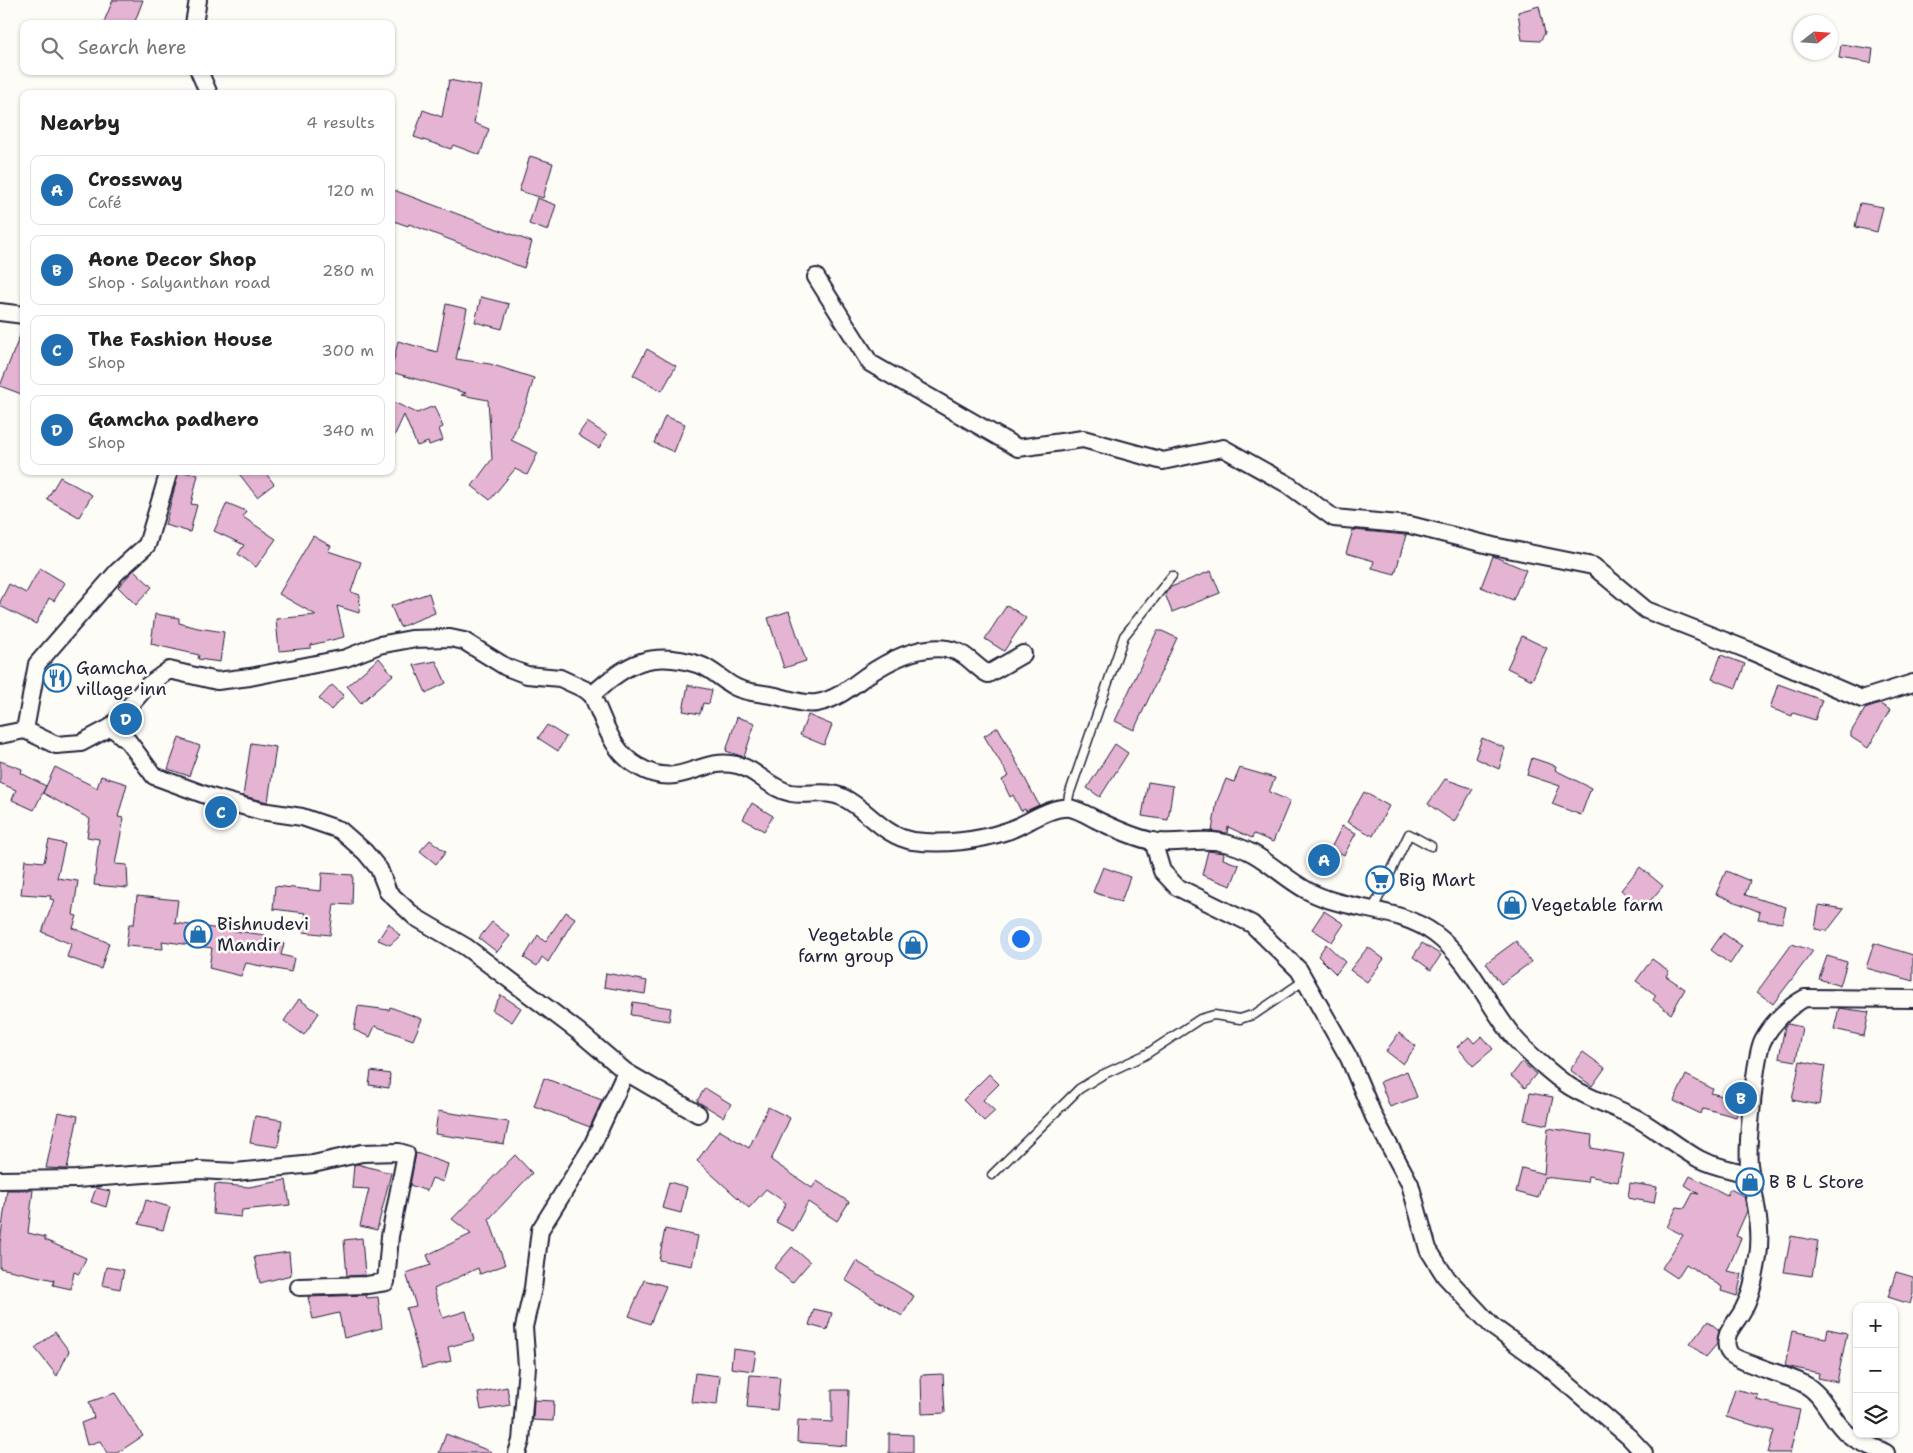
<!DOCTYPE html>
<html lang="en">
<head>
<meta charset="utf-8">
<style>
	:root { --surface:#fff; --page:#f6f6f6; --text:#222; --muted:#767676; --line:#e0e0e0; --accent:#1f6fb2 }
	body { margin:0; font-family:"Shantell Sans",sans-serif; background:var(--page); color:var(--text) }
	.controls { position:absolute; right:15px; bottom:15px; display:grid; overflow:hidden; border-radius:10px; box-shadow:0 1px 4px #0004 }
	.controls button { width:45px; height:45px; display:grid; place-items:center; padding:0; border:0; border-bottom:1px solid var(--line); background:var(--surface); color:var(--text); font:25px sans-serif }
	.compass { position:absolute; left:1793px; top:15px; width:45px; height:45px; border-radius:50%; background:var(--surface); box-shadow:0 1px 4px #0004; rotate:73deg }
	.you { position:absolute; left:1020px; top:938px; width:18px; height:18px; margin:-12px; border:4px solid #fff; border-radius:50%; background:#1a73e8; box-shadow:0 0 0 8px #1a73e833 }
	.badge { display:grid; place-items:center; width:32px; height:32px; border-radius:50%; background:var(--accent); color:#fff; font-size:16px; font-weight:700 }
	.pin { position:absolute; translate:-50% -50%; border:2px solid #fff; box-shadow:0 1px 5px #0006 }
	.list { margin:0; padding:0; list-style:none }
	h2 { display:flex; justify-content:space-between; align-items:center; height:65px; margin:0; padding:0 20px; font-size:21px }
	h2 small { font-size:16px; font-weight:400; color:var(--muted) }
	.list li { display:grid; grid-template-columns:32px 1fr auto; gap:15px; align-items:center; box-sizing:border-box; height:70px; margin:0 10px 10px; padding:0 10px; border:1px solid var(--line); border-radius:10px }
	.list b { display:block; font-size:19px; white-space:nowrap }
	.list p { margin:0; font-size:16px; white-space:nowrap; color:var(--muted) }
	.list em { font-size:16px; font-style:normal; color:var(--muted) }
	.icon { flex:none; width:28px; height:28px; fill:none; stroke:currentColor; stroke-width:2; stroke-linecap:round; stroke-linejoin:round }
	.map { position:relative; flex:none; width:1913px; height:1453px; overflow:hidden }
	.search { position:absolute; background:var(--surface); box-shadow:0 1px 4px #0004; left:20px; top:20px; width:375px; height:55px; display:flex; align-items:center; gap:12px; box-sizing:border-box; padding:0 18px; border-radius:10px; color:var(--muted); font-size:19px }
	.panel { position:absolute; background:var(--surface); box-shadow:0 1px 4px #0004; left:20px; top:90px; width:375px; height:385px; border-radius:10px }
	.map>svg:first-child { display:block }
	.building { fill:#e5b4d3; stroke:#22223b }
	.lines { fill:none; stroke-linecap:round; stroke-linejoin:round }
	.lane-casing { stroke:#22223b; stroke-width:11 }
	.street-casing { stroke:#22223b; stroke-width:20 }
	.lane { stroke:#fdfcf7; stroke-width:8 }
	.street { stroke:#fdfcf7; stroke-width:16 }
	.labels { text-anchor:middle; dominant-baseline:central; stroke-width:5; stroke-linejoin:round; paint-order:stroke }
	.poi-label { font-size:18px; fill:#22223b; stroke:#fdfcf7; text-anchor:start }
</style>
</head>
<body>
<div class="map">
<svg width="1913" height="1453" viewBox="0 0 1913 1453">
	<rect width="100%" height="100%" fill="#fdfcf7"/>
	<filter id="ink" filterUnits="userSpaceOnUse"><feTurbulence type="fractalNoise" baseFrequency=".02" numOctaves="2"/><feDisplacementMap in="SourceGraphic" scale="10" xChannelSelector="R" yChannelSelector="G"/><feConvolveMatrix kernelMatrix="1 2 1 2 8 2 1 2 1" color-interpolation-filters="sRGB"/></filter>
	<g filter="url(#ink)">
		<g class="building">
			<path d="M113 0H143L134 24H103Z"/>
			<path d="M1539 6 1545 33 1540 41 1522 40 1518 12Z"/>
			<path d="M1841 44 1873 49 1871 63 1839 58Z"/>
			<path d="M449 80 481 86 474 123 489 129 480 155 453 145 451 149 414 137 423 110 442 117Z"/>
			<path d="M530 156 553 163 543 198 519 191Z"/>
			<path d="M391 189 532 242 524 268 409 224 408 226 391 220Z"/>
			<path d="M537 198 556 205 548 231 529 224Z"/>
			<path d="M1860 203 1883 207 1877 232 1855 227Z"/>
			<path d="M481 297 509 304 502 329 475 322Z"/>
			<path d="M446 304 467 309 456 359 490 364 534 378 526 404 511 440 538 453 527 475 515 469 490 500 472 486 492 459 488 400 461 395 466 393 391 372 398 341 437 352Z"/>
			<path d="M23 328H24V395L0 386Z"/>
			<path d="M647 349 676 366 662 391 633 375Z"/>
			<path d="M391 401 417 413 434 406 443 427 439 429 443 440 429 445 428 442 417 446 404 415 391 443Z"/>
			<path d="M665 416 685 424 674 452 654 443Z"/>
			<path d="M587 422 607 435 599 448 578 435Z"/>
			<path d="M179 471 198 475 191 504 197 505 190 532 165 525Z"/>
			<path d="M237 471H264L274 484 257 497Z"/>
			<path d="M60 477 92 495 79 517 47 499Z"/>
			<path d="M227 503 246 511 243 517 276 539 256 567 238 554 244 545 214 531Z"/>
			<path d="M1353 530 1406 535 1395 574 1372 568 1374 561 1346 553Z"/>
			<path d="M313 536 331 546 328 551 361 562 351 592 360 595 359 613 337 606 344 637 311 645V648L279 651 276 619 316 615 279 594Z"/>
			<path d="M1493 556 1526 570 1513 600 1481 587Z"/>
			<path d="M40 568 65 583 54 601 49 598 36 624 0 606V602L9 584 26 593Z"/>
			<path d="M134 570 152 587 136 605 118 587Z"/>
			<path d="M1211 571 1220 593 1172 612 1165 594 1171 587Z"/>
			<path d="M429 593 435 613 400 627 391 606Z"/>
			<path d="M1007 605 1026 618 1004 651 985 639Z"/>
			<path d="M789 611 806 661 784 668 768 618Z"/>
			<path d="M155 614 179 618V623L198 628 224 632 220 662 198 659 199 655 151 644Z"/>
			<path d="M1157 631H1162L1177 638 1134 730 1115 721Z"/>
			<path d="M1522 636 1547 648 1532 680 1507 668Z"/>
			<path d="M1721 655 1745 664 1736 688 1712 679Z"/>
			<path d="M379 658 393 675 361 703 347 686Z"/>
			<path d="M436 661 446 683 426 693 414 665Z"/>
			<path d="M1778 684 1822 700 1815 720 1793 713 1792 716 1770 708Z"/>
			<path d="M332 685 344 696 331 710 319 699Z"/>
			<path d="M688 685 712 690 709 704 703 703 700 714 683 711Z"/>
			<path d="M1880 704 1890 710 1868 748 1851 737V732L1865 709Z"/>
			<path d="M808 715 832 725 824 745 800 735Z"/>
			<path d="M737 717 755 723 744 757 726 751Z"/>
			<path d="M547 725 566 737 558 751 538 738Z"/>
			<path d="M998 727 1039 805 1026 811 1025 809 1021 811 1013 795 1010 797 1002 780 1009 776 984 736Z"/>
			<path d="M179 738 200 746 189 776 168 769Z"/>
			<path d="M1482 738 1505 748 1499 769 1475 758Z"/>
			<path d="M251 743 276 747 268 802 243 796Z"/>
			<path d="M1115 744 1128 753 1100 797 1087 788Z"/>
			<path d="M1532 758 1556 766 1555 770 1591 788 1581 815 1552 804 1560 786 1527 775Z"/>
			<path d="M0 761 22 769 21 773 46 786 34 810 12 800 16 790 0 783Z"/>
			<path d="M55 767 97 788 101 776 127 784 118 817 124 818 115 864 127 865 128 888 94 885 99 839 87 837 90 819 43 793Z"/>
			<path d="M1240 768 1275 778 1269 792 1290 801 1273 842 1254 834 1252 838 1228 827 1227 833 1212 831 1217 801 1226 779 1234 782Z"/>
			<path d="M1445 779 1473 789 1454 822 1428 804Z"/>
			<path d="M1148 782 1173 786 1168 820 1142 816Z"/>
			<path d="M1364 792 1389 806 1373 836 1347 822Z"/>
			<path d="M752 803 773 816 764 831 743 819Z"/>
			<path d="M1342 826 1356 833 1344 855 1331 848Z"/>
			<path d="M49 840 65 844 57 878 78 881 73 915 77 916 73 928 109 943 101 969 67 957 71 944 42 932 54 900 50 899 51 896 21 894 25 860 44 862Z"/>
			<path d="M430 840 446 852 436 864 420 851Z"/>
			<path d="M1208 851 1224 853 1223 859 1239 865 1231 886 1202 875Z"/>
			<path d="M1103 867 1130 877 1121 902 1093 892Z"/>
			<path d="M1640 867 1663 886 1643 909 1621 890Z"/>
			<path d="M1726 871 1750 881 1745 895 1786 907 1782 923 1758 919 1760 912 1716 894Z"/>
			<path d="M322 873 353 875 352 905 334 904 330 935 303 932 306 913 273 909 275 886 321 891Z"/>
			<path d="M137 896 178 900 175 923 265 935V938L284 944 281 955 294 958 291 972 246 963 241 976 209 968 212 948 162 941 163 949 126 946 129 924H134Z"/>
			<path d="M1819 905 1844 909 1827 931 1815 929Z"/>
			<path d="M1324 911 1344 924 1332 942 1312 929Z"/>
			<path d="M566 912 575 918 548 962 542 957 537 966 524 958 538 935 545 942Z"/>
			<path d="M492 922 510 936 497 952 479 938Z"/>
			<path d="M389 923 400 936 390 945 378 940Z"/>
			<path d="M1723 933 1742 946 1730 964 1711 950Z"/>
			<path d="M1516 941 1531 962 1501 984 1486 963Z"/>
			<path d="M1422 943 1441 955 1431 970 1413 957Z"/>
			<path d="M1874 943 1913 955V981L1866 968Z"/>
			<path d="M1326 944 1345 962 1336 974 1318 956Z"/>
			<path d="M1792 944 1813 951 1773 1004 1757 992Z"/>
			<path d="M1368 947 1384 959 1367 982 1350 970Z"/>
			<path d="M1827 956 1847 962 1840 986 1819 979Z"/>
			<path d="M1652 959 1669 971 1666 976 1685 989 1671 1014 1653 1000 1656 995 1636 981Z"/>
			<path d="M606 973 647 981 645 994 604 987Z"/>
			<path d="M501 995 521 1008 512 1022 492 1010Z"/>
			<path d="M299 999 319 1013 304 1035 284 1021Z"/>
			<path d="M633 1002 671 1008 669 1021 631 1015Z"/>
			<path d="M358 1006 389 1010 390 1007 422 1019 413 1040 375 1026 370 1037 354 1030Z"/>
			<path d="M1839 1008 1869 1012 1864 1036 1834 1029Z"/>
			<path d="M1788 1024 1802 1027 1796 1061 1779 1058 1785 1026Z"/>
			<path d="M1399 1033 1416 1046 1403 1064 1386 1051Z"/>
			<path d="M1482 1036 1493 1049 1473 1066 1457 1047 1469 1037 1474 1043Z"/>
			<path d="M1583 1052 1605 1068 1592 1086 1570 1070Z"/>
			<path d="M1800 1061 1825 1066 1819 1105 1792 1100Z"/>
			<path d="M1522 1062 1536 1074 1525 1088 1511 1076Z"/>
			<path d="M371 1071 390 1074 389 1088 369 1085Z"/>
			<path d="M1407 1071 1417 1097 1390 1107 1380 1082Z"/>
			<path d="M989 1074 999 1084 983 1100 995 1111 984 1121 963 1100Z"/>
			<path d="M1686 1075 1713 1089 1711 1093 1741 1101 1736 1117 1703 1108 1701 1114 1674 1101Z"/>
			<path d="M544 1078 602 1100 590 1127 534 1106Z"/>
			<path d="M705 1088 731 1104 723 1117 697 1101Z"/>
			<path d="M1530 1093 1553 1097 1547 1125 1524 1120Z"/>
			<path d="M768 1107 790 1118 771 1160 812 1188 817 1181 849 1202 837 1221 808 1202 793 1231 776 1222 786 1203 766 1189 749 1208 697 1161 719 1130 749 1148Z"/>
			<path d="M438 1111 509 1122 504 1144 435 1134Z"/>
			<path d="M58 1112 78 1116 67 1169 46 1168Z"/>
			<path d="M255 1116 282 1120 278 1147 250 1143Z"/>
			<path d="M1548 1128 1592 1135 1591 1148 1624 1154 1618 1182 1588 1176 1587 1182 1544 1177 1538 1198 1516 1192 1522 1168 1544 1174Z"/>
			<path d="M416 1153 448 1164 443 1182 432 1178 427 1191 410 1185Z"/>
			<path d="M515 1155 532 1173 489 1219 505 1265 480 1274 478 1268 434 1289 443 1318 466 1311 474 1340 448 1347 451 1361 422 1368 406 1308 416 1306 406 1273 431 1265 427 1255 471 1234 452 1219Z"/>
			<path d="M357 1164 391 1173 377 1230 360 1226 369 1189 352 1188 354 1165Z"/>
			<path d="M1690 1176 1727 1195 1730 1189 1744 1196 1747 1211 1736 1236 1741 1238 1727 1271 1742 1274 1737 1296 1721 1291 1722 1287 1686 1264 1677 1278 1662 1268 1683 1235 1667 1227 1677 1207 1685 1208 1693 1193 1699 1194 1685 1185Z"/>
			<path d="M286 1180 290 1205 242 1210 241 1217 213 1214 215 1184 249 1187Z"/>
			<path d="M669 1182 687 1187 681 1213 662 1208Z"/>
			<path d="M1630 1183 1657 1187 1654 1203 1628 1198Z"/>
			<path d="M96 1188 110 1191 106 1207 91 1202Z"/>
			<path d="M7 1190H33L28 1233 45 1237V1240L86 1258 79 1274 74 1272 71 1289 53 1285 54 1280 0 1268V1243Z"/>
			<path d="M146 1200 170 1207 163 1230 139 1224Z"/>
			<path d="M665 1229 698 1236 692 1266 659 1260Z"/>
			<path d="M1791 1236 1818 1241 1812 1276 1784 1272Z"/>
			<path d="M362 1238 365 1275 347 1276 344 1240Z"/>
			<path d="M792 1247 810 1262 792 1283 774 1268Z"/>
			<path d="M289 1252 291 1275 260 1283 254 1257Z"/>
			<path d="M856 1261 914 1296 902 1316 845 1280Z"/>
			<path d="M106 1267 124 1270 120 1289 102 1285Z"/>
			<path d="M1896 1272 1913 1277V1294L1910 1304 1888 1297Z"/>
			<path d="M644 1280 666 1286 650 1324 629 1316Z"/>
			<path d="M366 1295 367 1298 378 1297 382 1328 344 1338 339 1313 313 1319 308 1297Z"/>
			<path d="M814 1309 832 1313 827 1330 809 1325Z"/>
			<path d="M1708 1321 1719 1330 1717 1344 1706 1357 1690 1344Z"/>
			<path d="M1828 1329 1847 1333 1837 1382 1818 1378 1819 1373 1785 1366 1792 1331 1826 1338Z"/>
			<path d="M55 1332 69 1351 57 1376 35 1348Z"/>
			<path d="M733 1349 756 1352 753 1371 731 1368Z"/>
			<path d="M695 1373 720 1376 717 1405 691 1402Z"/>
			<path d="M943 1374 945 1413 922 1414 921 1375Z"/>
			<path d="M750 1375 780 1377 777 1410 747 1407Z"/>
			<path d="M507 1387 510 1405 481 1410 478 1393Z"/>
			<path d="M1735 1389 1758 1395 1757 1400 1800 1410 1790 1453H1768L1774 1431 1726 1417Z"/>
			<path d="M832 1390H849L847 1446 797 1442 798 1420 832 1422Z"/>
			<path d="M115 1393 143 1436 117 1453H107L100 1441 87 1445 81 1423 94 1418 89 1402Z"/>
			<path d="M534 1400 554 1401 553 1421 533 1420Z"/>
			<path d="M446 1434 492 1452 491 1453H439Z"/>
			<path d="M889 1434 913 1435V1453H889Z"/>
		</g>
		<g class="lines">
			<g class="lane-casing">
				<g id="lane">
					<path d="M1067 808 1069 795 1124 636 1172 576"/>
					<path d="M1373 909 1409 834 1431 846"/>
					<path d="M992 1175 1079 1089 1102 1075 1145 1055 1200 1019 1214 1015 1240 1019 1255 1014 1305 980"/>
				</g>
			</g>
			<g class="street-casing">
				<g id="street">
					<path d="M194 24 198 0"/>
					<path d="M199 71 209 94"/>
					<path d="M816 277 870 363 1018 448 1083 439 1163 461 1223 448 1287 484 1334 518 1410 525 1493 546 1593 566 1646 610 1748 650 1862 699 1913 683"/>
					<path d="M0 312 24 315"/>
					<path d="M592 695C626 663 652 649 700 665 712 669 723 681 735 687 746 693 763 693 776 696 788 699 804 705 817 703 836 700 851 687 866 676 891 659 927 640 958 652 968 656 977 668 988 674L1023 654"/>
					<path d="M111 727 128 741 154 776 211 797 261 811 302 817 340 830 365 852 379 869 388 892 415 917 466 947 579 1032 626 1072 698 1114"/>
					<path d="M25 730 56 745 81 743 111 727 147 686 169 670 217 681 250 677 346 658 379 645 411 639 450 638 464 641 506 667 527 675 560 678 586 690 592 695C605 722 611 752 639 767 680 791 699 756 737 765 756 769 770 789 791 793 809 796 827 789 844 798 868 810 885 837 913 841 943 845 978 841 1007 831 1026 825 1049 806 1070 808 1080 810 1092 818 1101 822 1116 829 1136 838 1152 841 1174 845 1197 838 1220 842 1260 849 1275 873 1308 891 1348 912 1397 906 1435 934 1471 961 1486 1003 1513 1036 1523 1049 1555 1077 1569 1086 1590 1099 1615 1107 1636 1118 1658 1130 1677 1147 1699 1159 1714 1167 1734 1170 1751 1175"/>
					<path d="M0 735 25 730 37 664 117 572 147 545 169 471"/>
					<path d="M1153 841 1162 871 1177 887 1252 924 1299 970 1349 1058 1374 1117 1410 1184 1428 1249 1445 1276 1492 1326 1544 1364 1629 1437 1644 1453"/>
					<path d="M0 1180 76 1179 199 1170 236 1172 313 1164 362 1153 399 1152 406 1154 390 1236 386 1282 367 1285 299 1287"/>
					<path d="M517 1453 521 1441 527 1367 524 1327 533 1288 540 1230 591 1148 626 1072"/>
					<path d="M1886 1453C1875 1447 1859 1443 1849 1435 1831 1421 1825 1395 1804 1384 1791 1376 1733 1361 1729 1352 1726 1347 1726 1340 1728 1334 1732 1325 1740 1317 1744 1308 1752 1293 1755 1274 1758 1257 1763 1225 1753 1196 1749 1164 1747 1145 1755 1055 1763 1040 1772 1023 1788 1007 1805 998L1913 999"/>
				</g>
			</g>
			<use href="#lane" class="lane"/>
			<use href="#street" class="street"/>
		</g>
	</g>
	<defs>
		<g id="restaurant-ring" transform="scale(1.4375)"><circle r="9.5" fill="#fdfcf7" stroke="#1f6fb2" stroke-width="1.5"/><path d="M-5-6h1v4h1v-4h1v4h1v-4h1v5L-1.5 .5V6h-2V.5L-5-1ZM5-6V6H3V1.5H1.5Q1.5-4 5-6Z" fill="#1f6fb2"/></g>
		<g id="supermarket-ring" transform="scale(1.4375)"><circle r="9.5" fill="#fdfcf7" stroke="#1f6fb2" stroke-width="1.5"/><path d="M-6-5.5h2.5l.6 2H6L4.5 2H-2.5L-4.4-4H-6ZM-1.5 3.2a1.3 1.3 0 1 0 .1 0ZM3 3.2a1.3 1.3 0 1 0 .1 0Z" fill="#1f6fb2"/></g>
		<g id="shop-ring" transform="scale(1.4375)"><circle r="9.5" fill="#fdfcf7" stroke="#1f6fb2" stroke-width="1.5"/><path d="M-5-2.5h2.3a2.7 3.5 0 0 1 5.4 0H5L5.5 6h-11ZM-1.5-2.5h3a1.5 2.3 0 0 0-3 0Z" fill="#1f6fb2"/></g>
	</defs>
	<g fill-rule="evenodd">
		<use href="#restaurant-ring" x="57" y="678"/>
		<use href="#supermarket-ring" x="1380" y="880"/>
		<use href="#shop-ring" x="1512" y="905"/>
		<use href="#shop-ring" x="198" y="934"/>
		<use href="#shop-ring" x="913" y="945"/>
		<use href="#shop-ring" x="1750" y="1182"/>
	</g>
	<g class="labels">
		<g class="poi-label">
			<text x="76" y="668">Gamcha<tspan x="76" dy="21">village inn</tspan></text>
			<text x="1399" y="880">Big Mart</text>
			<text x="1531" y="905">Vegetable farm</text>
			<text x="217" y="924">Bishnudevi<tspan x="217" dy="21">Mandir</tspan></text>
			<text x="894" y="935" text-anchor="end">Vegetable<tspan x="894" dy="21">farm group</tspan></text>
			<text x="1769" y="1182">B B L Store</text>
		</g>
	</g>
</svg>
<div class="controls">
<button>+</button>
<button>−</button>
<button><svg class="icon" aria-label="layers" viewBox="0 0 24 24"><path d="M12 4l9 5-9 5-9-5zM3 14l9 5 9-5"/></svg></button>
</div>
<svg class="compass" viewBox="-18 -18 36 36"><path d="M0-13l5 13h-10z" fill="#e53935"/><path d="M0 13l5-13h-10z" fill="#767676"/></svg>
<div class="you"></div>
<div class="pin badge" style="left:1324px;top:860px">A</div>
<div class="pin badge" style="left:1741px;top:1098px">B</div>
<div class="pin badge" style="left:221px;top:812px">C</div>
<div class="pin badge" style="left:126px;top:719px">D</div>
<div class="search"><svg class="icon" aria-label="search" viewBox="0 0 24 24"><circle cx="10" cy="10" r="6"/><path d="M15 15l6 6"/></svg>Search here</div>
<section class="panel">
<h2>Nearby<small>4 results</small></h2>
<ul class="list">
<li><span class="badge">A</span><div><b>Crossway</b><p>Café</p></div><em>120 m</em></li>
<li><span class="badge">B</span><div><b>Aone Decor Shop</b><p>Shop · Salyanthan road</p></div><em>280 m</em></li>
<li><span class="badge">C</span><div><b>The Fashion House</b><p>Shop</p></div><em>300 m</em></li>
<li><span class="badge">D</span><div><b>Gamcha padhero</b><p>Shop</p></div><em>340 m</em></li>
</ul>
</section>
</div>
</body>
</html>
